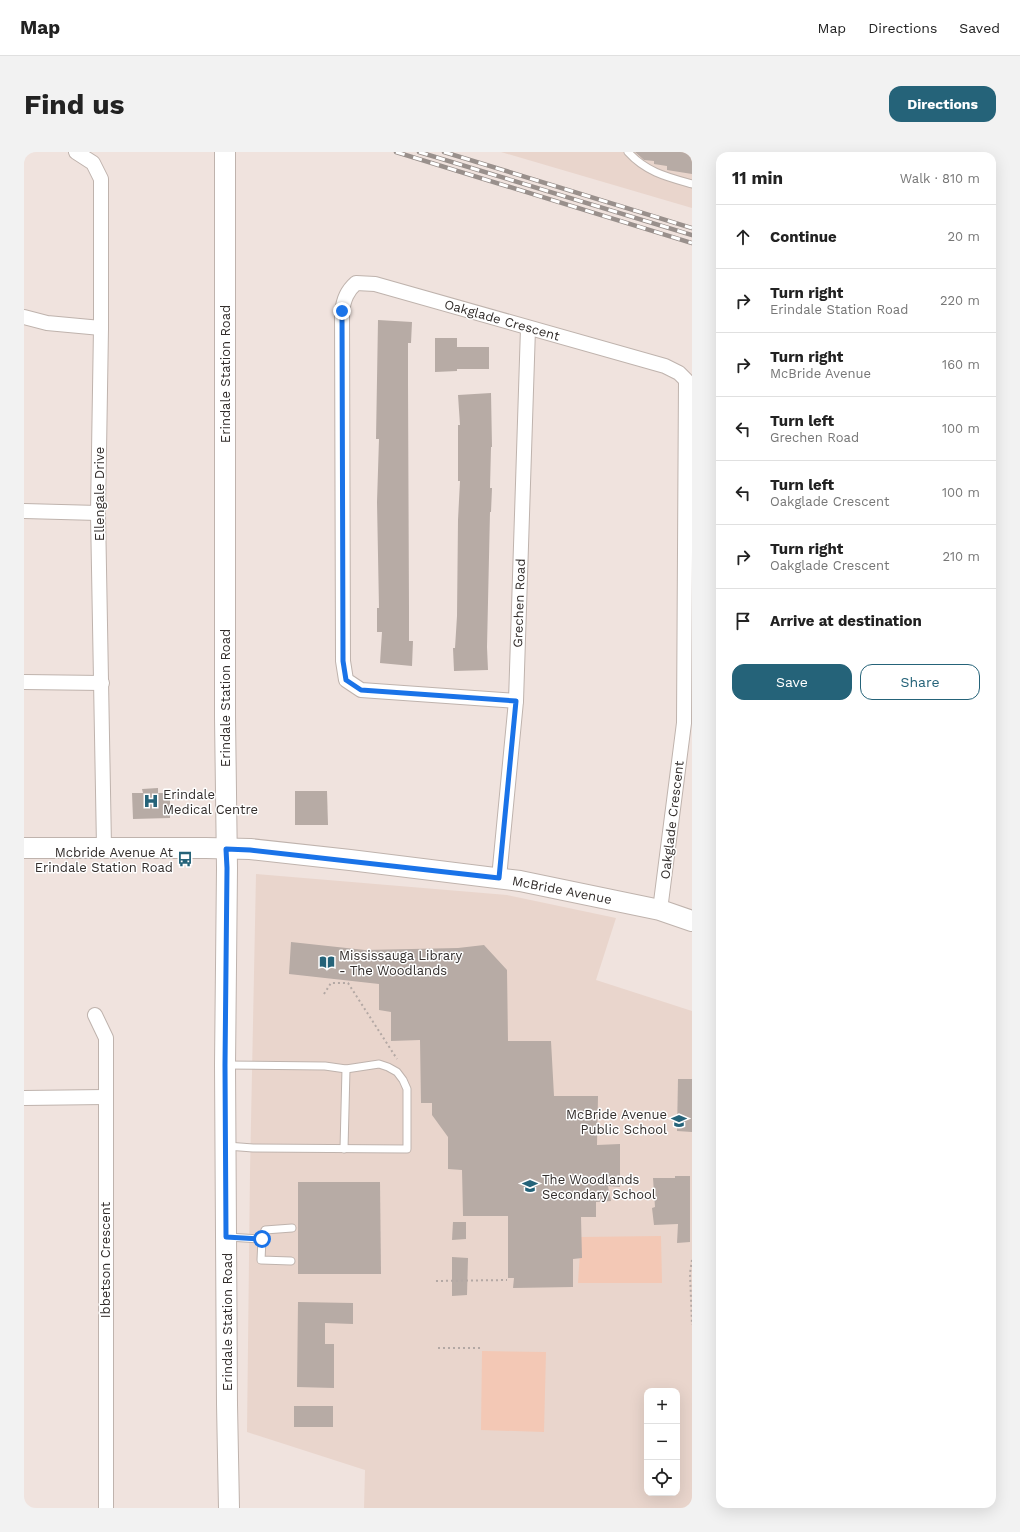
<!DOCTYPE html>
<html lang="en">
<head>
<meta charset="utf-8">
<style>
	:root { --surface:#fff; --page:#f2f2f2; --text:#222; --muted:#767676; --line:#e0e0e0; --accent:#256379 }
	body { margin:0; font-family:"Work Sans",sans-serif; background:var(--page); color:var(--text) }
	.controls { position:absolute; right:12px; bottom:12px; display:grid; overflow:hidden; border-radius:8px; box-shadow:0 4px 16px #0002 }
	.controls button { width:36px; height:36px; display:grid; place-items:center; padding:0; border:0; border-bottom:1px solid var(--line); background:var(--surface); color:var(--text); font:20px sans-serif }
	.stop { position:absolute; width:12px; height:12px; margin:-9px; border:3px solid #1a73e8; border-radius:50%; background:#fff }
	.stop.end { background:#1a73e8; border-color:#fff; box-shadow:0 1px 4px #0008 }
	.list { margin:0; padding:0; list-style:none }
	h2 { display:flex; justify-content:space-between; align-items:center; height:52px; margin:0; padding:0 16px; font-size:17px }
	h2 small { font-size:13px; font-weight:400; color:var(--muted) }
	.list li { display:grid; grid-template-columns:26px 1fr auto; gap:12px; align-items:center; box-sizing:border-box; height:64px; padding:0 16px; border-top:1px solid var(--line) }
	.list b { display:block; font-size:15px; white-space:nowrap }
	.list p { margin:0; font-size:13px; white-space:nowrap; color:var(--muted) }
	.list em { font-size:13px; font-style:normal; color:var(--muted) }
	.actions { display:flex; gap:8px; padding:12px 16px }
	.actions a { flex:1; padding:9px 0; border:1px solid var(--accent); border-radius:12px; text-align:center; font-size:14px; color:var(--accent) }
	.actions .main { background:var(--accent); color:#fff }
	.icon { flex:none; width:22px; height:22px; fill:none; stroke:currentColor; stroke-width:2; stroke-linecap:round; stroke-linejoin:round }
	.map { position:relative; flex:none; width:668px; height:1356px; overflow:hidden; border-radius:12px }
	header { display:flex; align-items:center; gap:24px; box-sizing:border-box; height:56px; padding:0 20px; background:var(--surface); border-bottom:1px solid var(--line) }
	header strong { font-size:19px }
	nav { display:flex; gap:22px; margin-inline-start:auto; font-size:14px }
	.intro { display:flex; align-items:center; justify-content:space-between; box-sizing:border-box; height:96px; padding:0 24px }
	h1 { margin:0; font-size:28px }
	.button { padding:10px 18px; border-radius:12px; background:var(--accent); color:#fff; font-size:14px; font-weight:700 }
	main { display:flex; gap:24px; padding:0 24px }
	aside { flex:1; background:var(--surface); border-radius:12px; box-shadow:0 4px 16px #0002 }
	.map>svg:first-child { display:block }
	.built { fill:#e9d5cc; fill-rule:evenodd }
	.green { fill:#f3c8b5 }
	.building { fill:#b7aba5 }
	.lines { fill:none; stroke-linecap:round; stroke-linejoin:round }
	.lane-casing { stroke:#bfb3ad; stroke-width:9 }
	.street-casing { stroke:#bfb3ad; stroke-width:16 }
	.secondary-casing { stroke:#bfb3ad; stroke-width:22 }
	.path { stroke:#b3a8a4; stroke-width:2; stroke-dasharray:2 3; stroke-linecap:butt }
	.lane { stroke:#fff; stroke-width:7 }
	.street { stroke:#fff; stroke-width:14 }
	.secondary { stroke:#fff; stroke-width:20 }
	.rail-casing { stroke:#99908c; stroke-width:4.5 }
	.rail { stroke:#fff; stroke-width:3; stroke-dasharray:9; stroke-linecap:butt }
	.route { stroke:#1a73e8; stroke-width:5 }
	.labels { text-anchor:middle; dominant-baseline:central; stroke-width:3; stroke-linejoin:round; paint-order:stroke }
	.street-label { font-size:13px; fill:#332e2c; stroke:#fff }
	.poi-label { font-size:13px; fill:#332e2c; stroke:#fff; text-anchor:start }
</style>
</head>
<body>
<header>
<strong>Map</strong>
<nav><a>Map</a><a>Directions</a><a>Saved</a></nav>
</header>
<div class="intro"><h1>Find us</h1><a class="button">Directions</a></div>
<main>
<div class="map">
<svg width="668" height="1356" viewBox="0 0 668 1356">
	<rect width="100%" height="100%" fill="#f0e3de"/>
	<g class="built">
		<path d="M477 0H668V56Z"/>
		<path d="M232 722 483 743 592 766 572 828 668 859V1356H340L341 1318 223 1280 226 1020ZM623 1239H653V1341H623Z"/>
	</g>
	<g class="green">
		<path d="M637 1084 638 1131H554L557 1085Z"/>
		<path d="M458 1199 522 1200 520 1280 457 1278Z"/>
	</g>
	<g class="building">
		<path d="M611 0H668V22L643 18V14L630 12V9L620 8Z"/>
		<path d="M354 168 388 170 387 191H384V231L385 455V489H389L388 514 356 511 358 480H353V456H355L353 350 355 287H352Z"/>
		<path d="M411 186H433V195H465V217H433V219L411 220Z"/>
		<path d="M467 241 468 295H467L466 336H468L467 360H466L463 495 464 518 430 519 429 496H431L433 464 434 368 436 329H434V273H436L434 243Z"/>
		<path d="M134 636V641H146V666L109 667 108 641H119L118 637Z"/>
		<path d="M271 639H303L304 673H271Z"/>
		<path d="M267 790 341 798 434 796 460 793 483 818 484 889H527L530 944H574L573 993 596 992V1035L584 1034 587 1049 572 1050V1065H557L558 1106 549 1107V1135L489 1136 490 1126H484V1064H439L438 1018 424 1017V985L408 963V951H397L396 888 367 889V860L355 858V832L265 822Z"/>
		<path d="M654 927H668V980L653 979Z"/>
		<path d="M651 1024H666V1090L653 1091 654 1072 630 1073 628 1056 631 1055 629 1026H651Z"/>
		<path d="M274 1030H356L357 1122H274Z"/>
		<path d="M429 1070H442V1087L428 1088Z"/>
		<path d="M428 1105 444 1106 443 1143 428 1144Z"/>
		<path d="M274 1150 329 1151V1172L301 1171V1192H310V1236L273 1235Z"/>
		<rect x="270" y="1254" width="39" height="21"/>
	</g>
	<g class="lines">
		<g class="lane-casing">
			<g id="lane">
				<path d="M604 0C622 20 643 25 668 32"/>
				<path d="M201 913 301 914 322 917 355 912 364 915 373 920 379 928 383 937V997L229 996 203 994"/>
				<path d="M320 997 322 917"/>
				<path d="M204 1085 238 1087"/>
				<path d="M267 1109 237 1108 238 1087 241 1078 268 1076"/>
			</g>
		</g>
		<g class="street-casing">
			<g id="street">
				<path d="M52 0 69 11 77 27V176L74 361 80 695"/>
				<path d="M0 165 23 171 77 176"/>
				<path d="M0 359 74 361"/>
				<path d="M0 530 78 531"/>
				<path d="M492 549 337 538 322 528 319 509 318 159C320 147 323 139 332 131L351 132 641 214 655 221 662 228 660 571 636 758"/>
				<path d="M475 726 492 549 504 176"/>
				<path d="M71 863 82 886V1356"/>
				<path d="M0 946 81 945"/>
			</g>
		</g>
		<g class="secondary-casing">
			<g id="secondary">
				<path d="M201 0V565L203 716 201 913 203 1252 205 1356"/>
				<path d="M0 696H182L226 697 326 708 496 729 636 758 668 769"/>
			</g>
		</g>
		<g class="path">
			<path d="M300 842 307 831H324L373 907"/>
			<path d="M668 1108 666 1121 668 1173"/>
			<path d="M412 1129 483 1128"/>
			<path d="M414 1196H458"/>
		</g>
		<use href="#lane" class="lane"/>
		<use href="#street" class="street"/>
		<use href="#secondary" class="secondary"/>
		<g class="rail-casing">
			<g id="rail">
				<path d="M372 0 668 91"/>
				<path d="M395 0 668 83"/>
				<path d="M420 0 668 76"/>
			</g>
		</g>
		<use href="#rail" class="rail"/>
	</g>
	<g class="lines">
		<path class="route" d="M238 1087 202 1085 201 913 203 716 202 697 226 698 475 726 492 549 337 538 322 528 319 509 318 159"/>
	</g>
	<defs>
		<g id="hospital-bare" transform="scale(1.2)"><path d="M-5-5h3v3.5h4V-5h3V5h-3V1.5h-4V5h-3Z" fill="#256379" stroke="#fff" stroke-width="2.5" paint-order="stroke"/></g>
		<g id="bus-bare" transform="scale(1.2)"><path d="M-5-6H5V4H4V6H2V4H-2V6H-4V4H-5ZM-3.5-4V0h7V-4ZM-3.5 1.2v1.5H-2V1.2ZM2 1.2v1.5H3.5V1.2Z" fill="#256379" stroke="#fff" stroke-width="2.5" paint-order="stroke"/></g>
		<g id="library-bare" transform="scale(1.2)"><path d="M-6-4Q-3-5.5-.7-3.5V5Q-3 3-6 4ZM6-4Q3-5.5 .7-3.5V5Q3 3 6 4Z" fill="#256379" stroke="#fff" stroke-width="2.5" paint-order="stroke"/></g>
		<g id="school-bare" transform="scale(1.2)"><path d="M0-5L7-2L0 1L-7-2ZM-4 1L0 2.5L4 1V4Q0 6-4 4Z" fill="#256379" stroke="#fff" stroke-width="2.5" paint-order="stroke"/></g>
	</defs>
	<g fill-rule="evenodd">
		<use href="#hospital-bare" x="127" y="649"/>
		<use href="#bus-bare" x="161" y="707"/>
		<use href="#library-bare" x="303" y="810"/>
		<use href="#school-bare" x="655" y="969"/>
		<use href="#school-bare" x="506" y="1034"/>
	</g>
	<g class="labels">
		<g class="street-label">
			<text transform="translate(478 168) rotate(16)">Oakglade Crescent</text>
			<text transform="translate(201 222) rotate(-90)">Erindale Station Road</text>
			<text transform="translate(75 342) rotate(-90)">Ellengale Drive</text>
			<text transform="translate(495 451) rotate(-88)">Grechen Road</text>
			<text transform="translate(201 546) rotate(-90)">Erindale Station Road</text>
			<text transform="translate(648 668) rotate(-83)">Oakglade Crescent</text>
			<text transform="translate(538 738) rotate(11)">McBride Avenue</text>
			<text transform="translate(81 1108) rotate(-90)">Ibbetson Crescent</text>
			<text transform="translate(203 1170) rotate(-90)">Erindale Station Road</text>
		</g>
		<g class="poi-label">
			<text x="139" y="642">Erindale<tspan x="139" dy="15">Medical Centre</tspan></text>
			<text x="149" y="700" text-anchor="end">Mcbride Avenue At<tspan x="149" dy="15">Erindale Station Road</tspan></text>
			<text x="315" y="803">Mississauga Library<tspan x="315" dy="15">- The Woodlands</tspan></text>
			<text x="643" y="962" text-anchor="end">McBride Avenue<tspan x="643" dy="15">Public School</tspan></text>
			<text x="518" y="1027">The Woodlands<tspan x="518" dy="15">Secondary School</tspan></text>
		</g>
	</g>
</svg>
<div class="controls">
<button>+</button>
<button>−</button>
<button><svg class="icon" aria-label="locate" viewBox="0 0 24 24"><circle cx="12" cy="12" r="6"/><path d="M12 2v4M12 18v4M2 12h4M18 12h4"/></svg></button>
</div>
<div class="stop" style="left:238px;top:1087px"></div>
<div class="stop end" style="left:318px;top:159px"></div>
</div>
<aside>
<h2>11 min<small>Walk · 810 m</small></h2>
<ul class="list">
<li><svg class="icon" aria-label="ahead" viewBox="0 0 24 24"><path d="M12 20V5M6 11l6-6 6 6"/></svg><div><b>Continue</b></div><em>20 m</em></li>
<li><svg class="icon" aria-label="right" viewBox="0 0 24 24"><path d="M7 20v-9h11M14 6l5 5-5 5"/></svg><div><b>Turn right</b><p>Erindale Station Road</p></div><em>220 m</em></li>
<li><svg class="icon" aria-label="right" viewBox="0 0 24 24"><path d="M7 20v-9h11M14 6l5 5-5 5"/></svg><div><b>Turn right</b><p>McBride Avenue</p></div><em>160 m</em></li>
<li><svg class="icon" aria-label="left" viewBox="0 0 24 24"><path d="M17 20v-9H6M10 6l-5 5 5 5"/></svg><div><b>Turn left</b><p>Grechen Road</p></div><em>100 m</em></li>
<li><svg class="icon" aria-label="left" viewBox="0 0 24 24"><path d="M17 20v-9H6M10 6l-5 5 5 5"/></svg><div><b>Turn left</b><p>Oakglade Crescent</p></div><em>100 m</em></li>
<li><svg class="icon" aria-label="right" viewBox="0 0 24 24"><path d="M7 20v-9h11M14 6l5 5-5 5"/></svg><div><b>Turn right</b><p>Oakglade Crescent</p></div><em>210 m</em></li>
<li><svg class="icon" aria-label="arrive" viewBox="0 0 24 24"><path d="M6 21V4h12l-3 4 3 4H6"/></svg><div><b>Arrive at destination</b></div></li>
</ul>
<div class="actions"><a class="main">Save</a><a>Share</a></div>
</aside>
</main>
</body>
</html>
